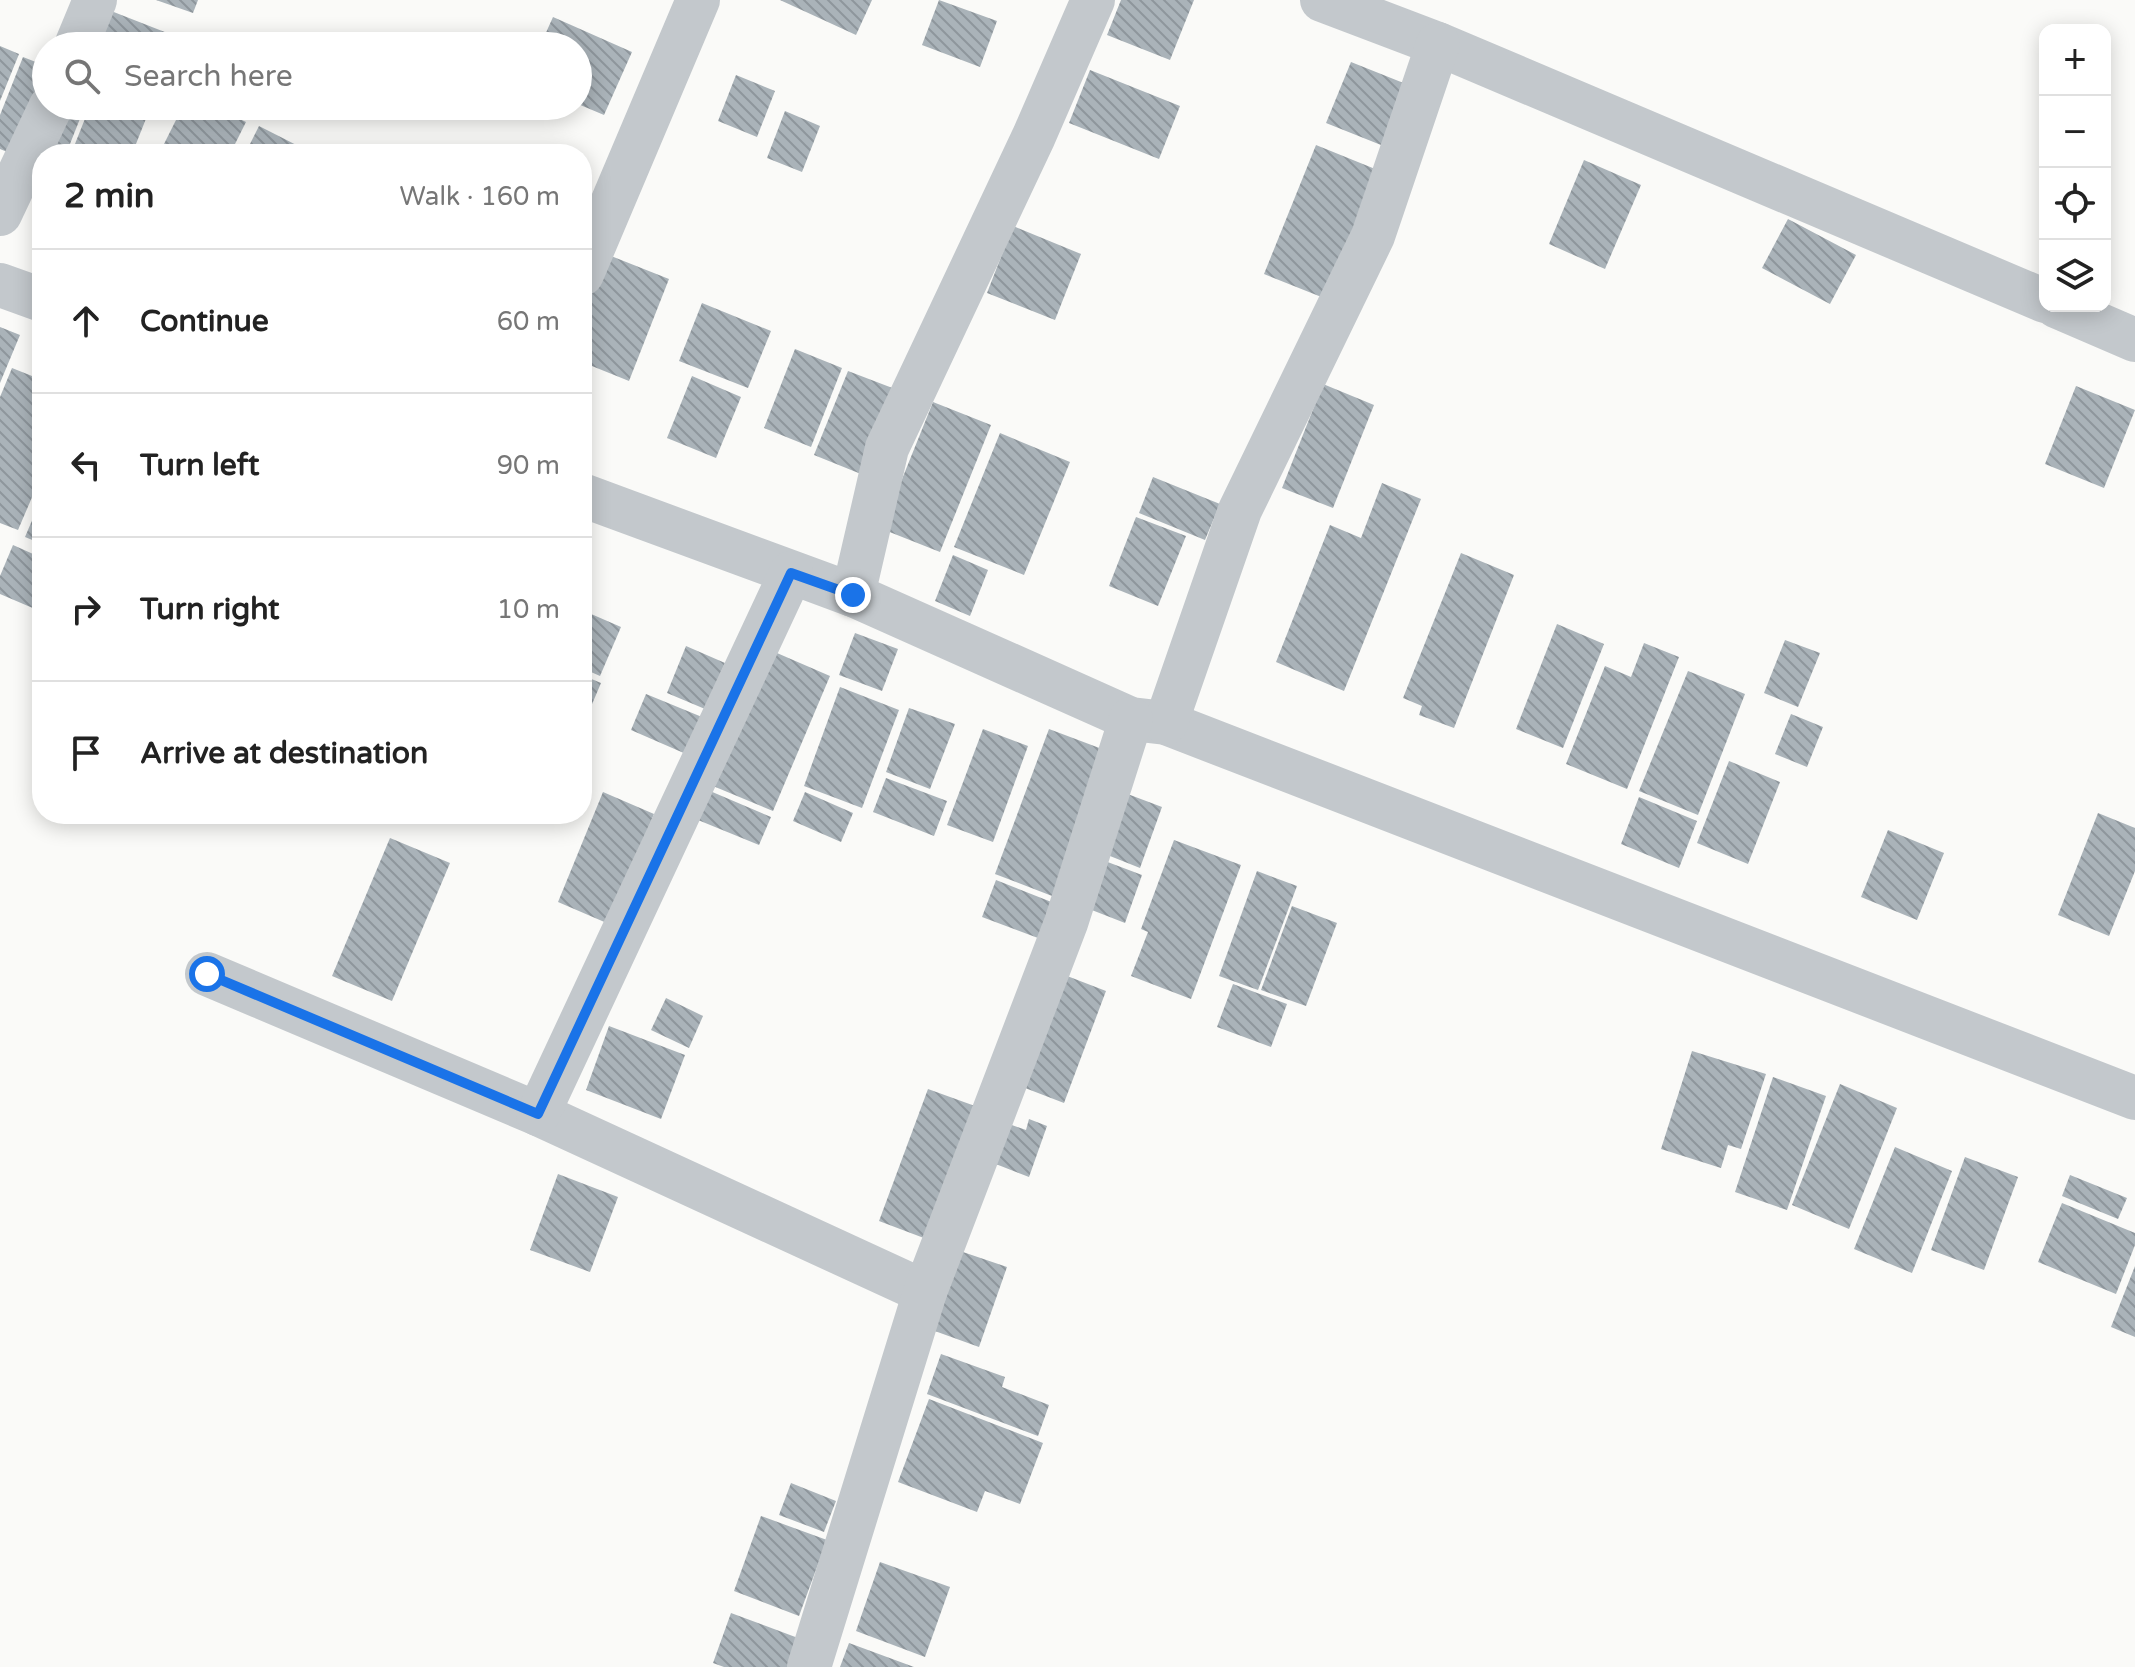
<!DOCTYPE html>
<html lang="en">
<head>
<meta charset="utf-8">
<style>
	:root { --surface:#fff; --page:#f2f2f2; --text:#222; --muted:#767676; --line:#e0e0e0 }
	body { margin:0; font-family:"Varela Round",sans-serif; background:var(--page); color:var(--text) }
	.controls { position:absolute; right:24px; top:24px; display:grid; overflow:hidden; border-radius:16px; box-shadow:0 4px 20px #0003 }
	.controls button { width:72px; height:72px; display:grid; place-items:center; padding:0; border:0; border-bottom:2px solid var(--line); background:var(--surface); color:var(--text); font:40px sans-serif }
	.stop { position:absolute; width:24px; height:24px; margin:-18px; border:6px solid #1a73e8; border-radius:50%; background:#fff }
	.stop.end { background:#1a73e8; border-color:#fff; box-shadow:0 2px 8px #0008 }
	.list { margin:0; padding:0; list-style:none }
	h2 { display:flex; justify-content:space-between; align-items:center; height:104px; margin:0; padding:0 32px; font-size:34px }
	h2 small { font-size:26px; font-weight:400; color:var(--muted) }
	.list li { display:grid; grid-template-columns:52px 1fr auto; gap:24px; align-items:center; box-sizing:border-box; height:144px; padding:0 32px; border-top:2px solid var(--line) }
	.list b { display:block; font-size:30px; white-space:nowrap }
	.list em { font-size:26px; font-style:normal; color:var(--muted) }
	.icon { flex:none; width:44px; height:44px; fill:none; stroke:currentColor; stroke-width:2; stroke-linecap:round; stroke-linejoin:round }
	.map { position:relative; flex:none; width:2135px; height:1667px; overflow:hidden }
	.search { position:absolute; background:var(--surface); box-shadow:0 4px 20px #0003; left:32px; top:32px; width:560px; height:88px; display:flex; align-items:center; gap:20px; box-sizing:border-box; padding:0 28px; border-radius:44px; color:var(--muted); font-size:30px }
	.panel { position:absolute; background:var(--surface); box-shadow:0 4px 20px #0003; left:32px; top:144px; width:560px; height:680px; border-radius:32px }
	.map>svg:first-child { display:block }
	.building { fill:url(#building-back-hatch) }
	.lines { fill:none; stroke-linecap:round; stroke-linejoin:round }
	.minor { stroke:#c3c8cc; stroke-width:44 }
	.route { stroke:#1a73e8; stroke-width:10 }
</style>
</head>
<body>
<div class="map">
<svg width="2135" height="1667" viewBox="0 0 2135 1667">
	<defs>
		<pattern id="building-back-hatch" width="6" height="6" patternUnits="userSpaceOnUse" patternTransform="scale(2)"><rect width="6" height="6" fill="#aab3b9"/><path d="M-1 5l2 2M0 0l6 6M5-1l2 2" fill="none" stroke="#8e969c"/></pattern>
	</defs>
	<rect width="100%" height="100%" fill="#fafaf8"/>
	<g class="building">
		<path d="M156 0H198L193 13Z"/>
		<path d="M780 0H872L856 35Z"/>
		<path d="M939 0 997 21 980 67 922 45Z"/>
		<path d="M1121 0H1194L1170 60 1107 35Z"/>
		<path d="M101 7 180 38 176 46H86Z"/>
		<path d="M553 17 632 52 604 115 578 104V46H540Z"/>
		<path d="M0 46 19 54 0 101Z"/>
		<path d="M23 57 46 66V97L22 158 0 149V115Z"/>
		<path d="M1351 62 1416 88 1391 149 1326 123Z"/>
		<path d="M1090 70 1180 106 1159 159 1069 123Z"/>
		<path d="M736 75 775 91 757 137 718 121Z"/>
		<path d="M59 106H85L66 154H42Z"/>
		<path d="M90 106H151L132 154H71Z"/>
		<path d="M183 106H213L246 122 230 154H159Z"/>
		<path d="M785 111 820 126 802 172 767 158Z"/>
		<path d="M259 126 314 154H245Z"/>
		<path d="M1316 145 1385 173 1334 302 1264 274Z"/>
		<path d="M1584 160 1641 185 1605 269 1549 244Z"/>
		<path d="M1788 219 1856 255 1830 304 1762 268Z"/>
		<path d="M1013 226 1081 254 1055 320 987 293Z"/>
		<path d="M606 254 669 279 629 381 582 362V314Z"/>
		<path d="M702 303 771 331 748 388 679 361Z"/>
		<path d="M0 327 20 335 0 383Z"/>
		<path d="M795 349 842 368 811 447 764 428Z"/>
		<path d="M12 368 42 380V474L18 530 0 523V397Z"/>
		<path d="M848 371 895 389 861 474 814 455Z"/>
		<path d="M692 376 741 397 716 458 667 438Z"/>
		<path d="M1323 384 1374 405 1333 508 1282 488Z"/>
		<path d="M2076 386 2135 410 2104 488 2045 464Z"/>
		<path d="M933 402 991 425 940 552 882 529Z"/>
		<path d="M1000 433 1070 462 1024 575 954 547Z"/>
		<path d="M1153 477 1220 504 1205 540 1139 513Z"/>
		<path d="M1382 483 1421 499 1344 691 1276 662 1330 525 1361 538Z"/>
		<path d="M42 497V544L25 537Z"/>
		<path d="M1136 517 1186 536 1158 606 1109 586Z"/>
		<path d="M13 545 42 558V612L0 594V576Z"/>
		<path d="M1461 553 1514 575 1454 728 1419 715 1422 706 1403 698Z"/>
		<path d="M953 555 988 570 970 616 935 601Z"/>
		<path d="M582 610 621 627 600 676 582 668Z"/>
		<path d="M1557 624 1604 644 1563 748 1516 729Z"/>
		<path d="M855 633 898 649 882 691 839 675Z"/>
		<path d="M1785 640 1820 653 1798 707 1764 693Z"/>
		<path d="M1644 643 1679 657 1627 789 1566 764 1605 666 1631 677Z"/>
		<path d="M686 646 725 663 705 709 667 693Z"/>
		<path d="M770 650 830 676 773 811 713 786Z"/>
		<path d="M1688 671 1745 694 1698 815 1639 791Z"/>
		<path d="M582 675 601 683 587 716 582 714Z"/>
		<path d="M840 687 899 710 862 808 804 786Z"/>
		<path d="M646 694 702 717 686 754 631 730Z"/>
		<path d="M909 708 955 724 930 789 886 772Z"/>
		<path d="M1791 714 1823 727 1807 767 1775 754Z"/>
		<path d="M983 729 1028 746 993 842 947 825Z"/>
		<path d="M1049 729 1118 755 1065 901 995 874Z"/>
		<path d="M1729 761 1780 782 1748 864 1697 843Z"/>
		<path d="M886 778 947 801 934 836 873 812Z"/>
		<path d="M1117 790 1162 807 1140 868 1095 850Z"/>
		<path d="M710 791 771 817 759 845 698 820Z"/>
		<path d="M603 792 654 814 609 924 558 902Z"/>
		<path d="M805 792 853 813 841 842 793 821Z"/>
		<path d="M1639 797 1697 821 1679 868 1621 844Z"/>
		<path d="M2098 813 2135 828V871L2109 936 2058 915Z"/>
		<path d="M1888 830 1944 853 1917 920 1861 897Z"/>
		<path d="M390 838 450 863 392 1001 332 976Z"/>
		<path d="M1174 840 1241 865 1191 999 1131 976 1148 932 1141 929Z"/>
		<path d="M1097 858 1142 875 1125 923 1079 905Z"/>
		<path d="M1257 871 1297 886 1258 990 1219 976Z"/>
		<path d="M996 880 1059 905 1046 941 982 917Z"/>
		<path d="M1292 906 1337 923 1306 1006 1261 990Z"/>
		<path d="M1049 969 1106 991 1064 1103 1007 1081Z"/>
		<path d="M1233 984 1287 1004 1271 1047 1217 1027Z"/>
		<path d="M666 998 703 1016 689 1048 651 1030Z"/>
		<path d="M609 1026 685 1055 661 1119 586 1090Z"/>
		<path d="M1692 1051 1766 1074 1741 1149 1728 1145 1721 1168 1661 1149Z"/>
		<path d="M1773 1077 1826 1096 1787 1210 1735 1192Z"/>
		<path d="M1840 1084 1897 1108 1849 1229 1792 1205Z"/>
		<path d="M928 1089 986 1110 937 1243 879 1221Z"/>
		<path d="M1029 1119 1047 1126 1029 1177 983 1159 998 1120 1026 1130Z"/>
		<path d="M1895 1147 1952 1171 1912 1273 1854 1249Z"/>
		<path d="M1965 1157 2018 1177 1984 1270 1931 1250Z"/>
		<path d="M558 1174 618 1197 590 1272 530 1250Z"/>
		<path d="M2070 1175 2127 1198 2118 1219 2062 1196Z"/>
		<path d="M2062 1203 2135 1233V1245L2116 1294 2038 1262Z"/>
		<path d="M960 1251 1007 1267 979 1347 932 1330Z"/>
		<path d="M2135 1266V1337L2111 1327Z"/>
		<path d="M941 1354 1005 1377 1002 1387 1049 1405 1038 1436 927 1394Z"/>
		<path d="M929 1399 1043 1443 1020 1504 985 1491 977 1512 898 1482Z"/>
		<path d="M791 1483 836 1501 824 1532 779 1515Z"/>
		<path d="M761 1516 827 1540 799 1616 734 1591Z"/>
		<path d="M880 1562 950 1587 925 1657 856 1631Z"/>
		<path d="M731 1613 798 1638 787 1667H724L713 1663Z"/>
		<path d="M849 1643 914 1667H840Z"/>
	</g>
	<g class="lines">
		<g class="minor">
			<path d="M1322 0 1438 44 2045 301"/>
			<path d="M76 46 95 0"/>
			<path d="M0 214 51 106"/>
			<path d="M582 274 698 0"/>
			<path d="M0 285 42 300"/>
			<path d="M2056 306 2135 340"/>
			<path d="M582 495 853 595 1131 719 1166 723 2135 1098"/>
			<path d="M853 595 887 448 1034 136 1093 0"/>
			<path d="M1166 723 1240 510 1373 236 1438 44"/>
			<path d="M207 974 538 1114 925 1292"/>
			<path d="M538 1114 791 573"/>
			<path d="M809 1667 925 1292 1066 923 1131 719"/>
		</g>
	</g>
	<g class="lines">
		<path class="route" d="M207 974 538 1114 791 573 853 595"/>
	</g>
</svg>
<div class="controls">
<button>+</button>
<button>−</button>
<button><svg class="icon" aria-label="locate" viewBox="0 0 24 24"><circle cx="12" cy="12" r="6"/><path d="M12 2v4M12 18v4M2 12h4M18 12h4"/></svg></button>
<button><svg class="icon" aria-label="layers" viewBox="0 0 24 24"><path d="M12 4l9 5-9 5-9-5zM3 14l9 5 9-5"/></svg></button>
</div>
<div class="stop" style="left:207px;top:974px"></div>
<div class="stop end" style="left:853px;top:595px"></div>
<div class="search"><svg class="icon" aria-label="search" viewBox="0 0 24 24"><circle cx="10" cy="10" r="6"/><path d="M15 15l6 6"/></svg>Search here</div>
<section class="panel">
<h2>2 min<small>Walk · 160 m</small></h2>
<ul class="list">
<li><svg class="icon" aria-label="ahead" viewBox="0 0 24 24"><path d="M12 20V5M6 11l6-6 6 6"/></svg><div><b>Continue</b></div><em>60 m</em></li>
<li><svg class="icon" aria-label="left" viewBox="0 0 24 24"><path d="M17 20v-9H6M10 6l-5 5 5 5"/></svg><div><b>Turn left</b></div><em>90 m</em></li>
<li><svg class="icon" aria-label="right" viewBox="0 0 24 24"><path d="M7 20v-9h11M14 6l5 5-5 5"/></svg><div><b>Turn right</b></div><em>10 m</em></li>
<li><svg class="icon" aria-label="arrive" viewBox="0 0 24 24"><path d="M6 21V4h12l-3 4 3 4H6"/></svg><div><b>Arrive at destination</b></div></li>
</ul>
</section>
</div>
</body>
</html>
